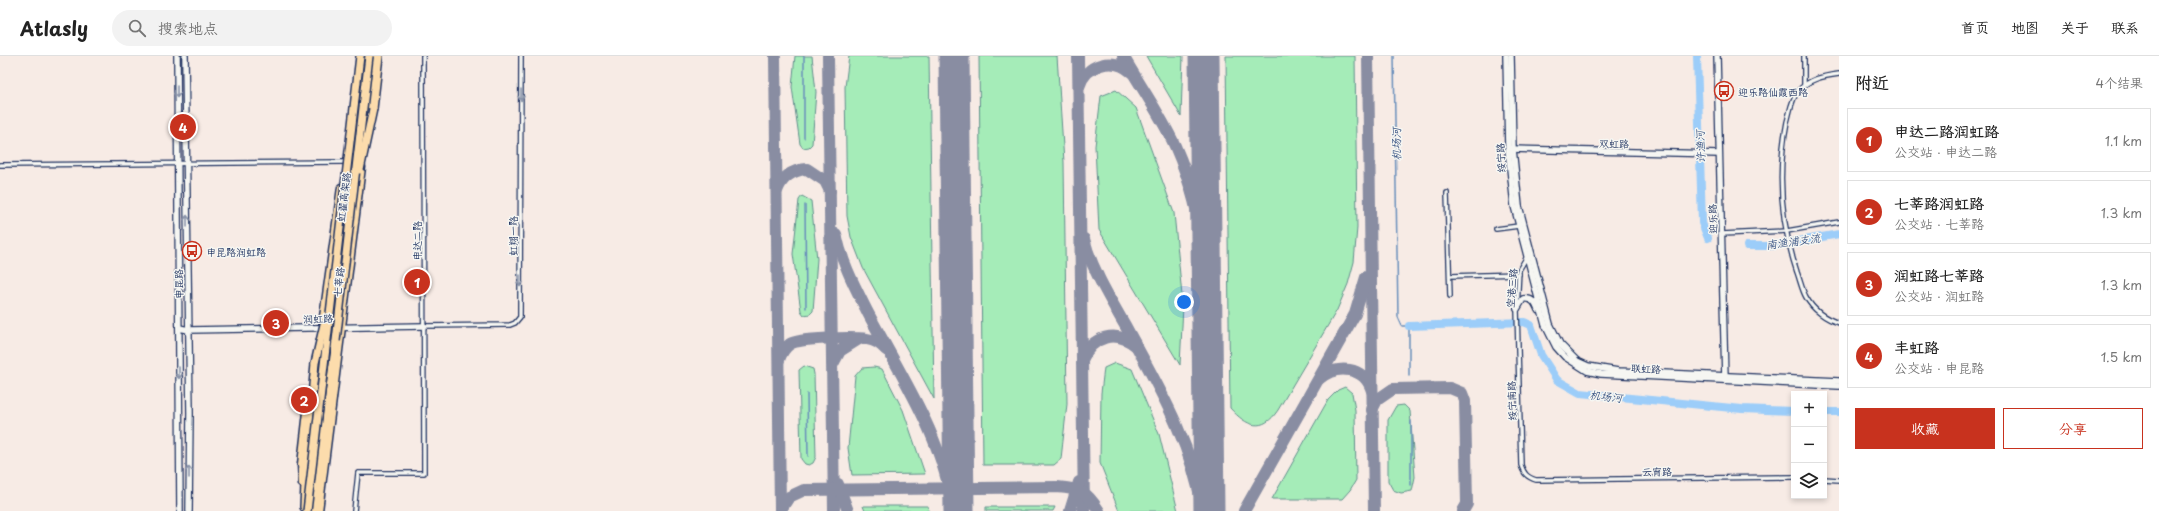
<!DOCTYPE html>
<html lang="zh">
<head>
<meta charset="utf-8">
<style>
	:root { --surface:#fff; --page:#f2f2f2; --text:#222; --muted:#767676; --line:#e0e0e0; --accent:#c8321e }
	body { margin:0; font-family:"Playpen Sans","LXGW WenKai TC",sans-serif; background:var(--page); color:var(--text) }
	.controls { position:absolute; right:12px; bottom:12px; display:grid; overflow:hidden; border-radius:0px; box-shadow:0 2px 6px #0003 }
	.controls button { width:36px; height:36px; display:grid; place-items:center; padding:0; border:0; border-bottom:1px solid var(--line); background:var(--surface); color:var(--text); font:20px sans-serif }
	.you { position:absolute; left:1184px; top:246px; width:14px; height:14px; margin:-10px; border:3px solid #fff; border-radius:50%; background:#1a73e8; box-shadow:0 0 0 6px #1a73e833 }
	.badge { display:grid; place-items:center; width:26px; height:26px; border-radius:50%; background:var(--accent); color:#fff; font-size:13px; font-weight:700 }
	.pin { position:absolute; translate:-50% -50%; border:2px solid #fff; box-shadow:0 1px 4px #0006 }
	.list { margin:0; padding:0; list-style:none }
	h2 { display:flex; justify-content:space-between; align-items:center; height:52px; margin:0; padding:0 16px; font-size:17px }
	h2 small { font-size:13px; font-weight:400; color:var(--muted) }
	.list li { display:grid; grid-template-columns:26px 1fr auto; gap:12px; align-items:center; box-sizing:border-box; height:64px; margin:0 8px 8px; padding:0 8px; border:1px solid var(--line); border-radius:0px }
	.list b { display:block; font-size:15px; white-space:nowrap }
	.list p { margin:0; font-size:13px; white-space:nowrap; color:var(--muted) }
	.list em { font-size:13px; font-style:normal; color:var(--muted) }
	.actions { display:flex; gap:8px; padding:12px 16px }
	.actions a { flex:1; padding:9px 0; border:1px solid var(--accent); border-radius:0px; text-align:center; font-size:14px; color:var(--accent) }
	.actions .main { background:var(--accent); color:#fff }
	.icon { flex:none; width:22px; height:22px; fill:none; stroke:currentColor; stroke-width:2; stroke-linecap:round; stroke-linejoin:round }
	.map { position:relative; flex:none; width:1839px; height:455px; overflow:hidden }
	header { display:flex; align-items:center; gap:24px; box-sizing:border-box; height:56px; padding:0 20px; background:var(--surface); border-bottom:1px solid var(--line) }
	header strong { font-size:19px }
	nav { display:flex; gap:22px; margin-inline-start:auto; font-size:14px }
	.search { width:280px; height:36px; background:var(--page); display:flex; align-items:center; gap:10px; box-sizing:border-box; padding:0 14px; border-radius:22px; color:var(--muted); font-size:15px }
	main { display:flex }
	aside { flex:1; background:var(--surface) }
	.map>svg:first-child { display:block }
	.green { fill:#a5ecb8; stroke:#608e8b }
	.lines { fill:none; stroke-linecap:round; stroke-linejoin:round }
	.stream { stroke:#688ebb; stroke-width:1.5 }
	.river { stroke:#9ccdf9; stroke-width:8 }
	.taxiway { stroke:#898da2; stroke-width:12 }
	.runway { stroke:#898da2; stroke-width:31 }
	.street-casing { stroke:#1b2f5e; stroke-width:6 }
	.secondary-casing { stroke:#1b2f5e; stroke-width:8 }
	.primary-casing { stroke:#1b2f5e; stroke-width:9 }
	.highway-casing { stroke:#1b2f5e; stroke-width:10 }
	.street { stroke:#f6f6f2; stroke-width:3.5 }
	.secondary { stroke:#f6f6f2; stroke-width:5.5 }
	.primary { stroke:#fcdcac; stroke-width:6 }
	.highway { stroke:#fcdcac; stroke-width:7 }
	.highway-bridge-casing { stroke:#1b2f5e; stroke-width:10; stroke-linecap:butt }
	.highway-bridge { stroke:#fcdcac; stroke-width:7 }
	.oneway { stroke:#8892a8 }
	.labels { text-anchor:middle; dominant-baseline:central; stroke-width:3; stroke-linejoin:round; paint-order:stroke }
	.poi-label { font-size:10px; fill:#1b2f5e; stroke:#f6f6f2; text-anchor:start }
	.street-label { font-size:10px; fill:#1b2f5e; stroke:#f6f6f2 }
	.water-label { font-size:11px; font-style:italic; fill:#3b5685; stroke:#f6f6f2 }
</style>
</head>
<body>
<header>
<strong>Atlasly</strong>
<div class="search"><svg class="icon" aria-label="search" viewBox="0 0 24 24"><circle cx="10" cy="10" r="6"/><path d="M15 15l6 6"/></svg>搜索地点</div>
<nav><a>首页</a><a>地图</a><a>关于</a><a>联系</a></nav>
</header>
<main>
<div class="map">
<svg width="1839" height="455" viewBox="0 0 1839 455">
	<rect width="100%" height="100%" fill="#f7ebe5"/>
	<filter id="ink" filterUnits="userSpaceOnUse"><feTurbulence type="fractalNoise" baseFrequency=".025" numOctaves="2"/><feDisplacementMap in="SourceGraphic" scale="8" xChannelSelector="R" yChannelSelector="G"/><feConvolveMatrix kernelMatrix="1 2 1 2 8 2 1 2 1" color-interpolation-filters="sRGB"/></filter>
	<g filter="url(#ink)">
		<g class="green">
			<path d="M795 0H812L816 36 812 88 809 91 803 92 800 88 792 31Z"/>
			<path d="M849 0H929L934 343 863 212 851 181 847 160 845 31Z"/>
			<path d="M979 0H1057L1064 106 1067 348 1061 403 1054 409H983Z"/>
			<path d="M1146 0H1183L1181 60Z"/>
			<path d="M1226 0H1355L1357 172 1354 206 1348 228 1337 254 1278 354C1263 377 1247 371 1230 352Z"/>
			<path d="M1116 34 1136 52 1174 157 1183 250 1180 309 1099 174 1095 90 1101 40Z"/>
			<path d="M802 140 811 145 817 203 813 255 810 258 804 259 801 255 793 198 799 144Z"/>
			<path d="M1115 307 1132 313 1159 378 1178 455H1119L1100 407 1101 337 1104 312Z"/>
			<path d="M804 310 813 313 814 318 816 401 813 407 809 409 805 408 801 403 799 314Z"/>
			<path d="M874 311 882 313 903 354 925 418 852 419 848 392 855 320 862 312Z"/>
			<path d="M1345 331 1352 337 1355 354 1356 424 1350 434 1342 443H1272L1328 344 1338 334Z"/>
			<path d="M1404 349 1410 355 1415 421 1412 435 1401 437 1393 434 1388 425V364L1396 350Z"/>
			<path d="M863 450H928L929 455H865Z"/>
			<path d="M986 451H1055L1053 455H986Z"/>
		</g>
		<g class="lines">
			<g class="stream">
				<path d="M804 0V82"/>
				<path d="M1394 0 1398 261 1402 270H1409V320"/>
				<path d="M805 149 806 252"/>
				<path d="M807 338 808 400"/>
				<path d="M1411 365V429"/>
			</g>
			<g class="river">
				<path d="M1697 0 1702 167 1708 182"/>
				<path d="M1747 190H1771L1839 178"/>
				<path d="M1409 270 1524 266 1531 269 1541 299 1557 324 1580 337 1742 353 1794 355"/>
				<path d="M1824 356H1839"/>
			</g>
			<g class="taxiway">
				<path d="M775 0 780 455"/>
				<path d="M828 0 834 455"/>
				<path d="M1078 0 1084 455"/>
				<path d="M1123 0C1140 30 1161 59 1175 90 1194 133 1204 179 1207 226"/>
				<path d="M1368 0 1374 455"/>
				<path d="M1079 31C1085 8 1114 0 1131 16"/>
				<path d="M777 135C782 121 793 114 807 113L825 125 830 135"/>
				<path d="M836 178C842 207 855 231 868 257 901 320 944 383 953 455"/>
				<path d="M1084 183C1092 214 1110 243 1126 271 1159 332 1191 385 1203 455"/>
				<path d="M779 304C781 298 784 292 790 288 799 282 854 281 867 283 875 284 881 288 886 294"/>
				<path d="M1082 304C1092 280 1116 273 1136 290"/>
				<path d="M833 308 840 295 859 283"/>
				<path d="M1319 323C1336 308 1365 310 1372 335"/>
				<path d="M1372 354 1377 344 1393 333 1450 332 1462 337 1465 345 1467 448 1463 455"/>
				<path d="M838 428 848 455"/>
				<path d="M780 455 789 441 804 434 1057 431C1080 433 1086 434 1099 455"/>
				<path d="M1070 455 1079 426"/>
				<path d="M1244 455 1355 258 1366 221"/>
			</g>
			<g class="runway">
				<path d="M954 0 959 455"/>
				<path d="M1204 0 1209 455"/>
			</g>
			<g class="street-casing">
				<g id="street">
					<path d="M1839 18C1823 20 1809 23 1798 35 1791 44 1790 56 1787 66 1777 116 1781 168 1797 216 1800 224 1802 234 1806 241 1813 254 1826 263 1839 267"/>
					<path d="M1804 29V0"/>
					<path d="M0 109 345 106"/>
					<path d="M1447 137 1450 240"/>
					<path d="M1496 173 1519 170"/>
					<path d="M1722 178 1787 175 1839 166"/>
					<path d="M1528 199 1519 214 1517 253 1521 409C1524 418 1527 421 1536 424L1794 421"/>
					<path d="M1450 220 1519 218"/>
					<path d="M424 270 510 269 515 267 520 261 521 0"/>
					<path d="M1824 423 1839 424"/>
					<path d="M354 455 358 417H424L423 0"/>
				</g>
			</g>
			<g class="secondary-casing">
				<g id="secondary">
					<path d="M177 0 180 455"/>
					<path d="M185 0 190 357 189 455"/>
					<path d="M1506 0 1508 93 1514 150 1545 269 1556 291 1565 301 1587 315 1601 318 1839 330"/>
					<path d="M1511 0 1513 93 1519 150 1550 268 1560 288 1577 305 1588 310 1618 315 1839 325"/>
					<path d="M1717 0 1725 323"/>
					<path d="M1510 93 1719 98"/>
					<path d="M1517 253 1523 243C1532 242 1535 246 1538 254"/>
					<path d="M179 272 189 274 424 270"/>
				</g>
			</g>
			<g class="primary-casing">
				<g id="primary">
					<path d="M367 66 375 0"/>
					<path d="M322 268 341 131"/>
					<path d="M302 428 301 408 308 347"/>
					<path d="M319 455 362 111"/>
				</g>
			</g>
			<g class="highway-casing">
				<g id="highway">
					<path d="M373 53 379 0"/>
					<path d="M304 451 306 406 315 307"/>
					<path d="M314 455 336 285"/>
				</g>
			</g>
			<use href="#street" class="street"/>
			<use href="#secondary" class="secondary"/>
			<use href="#primary" class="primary"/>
			<use href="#highway" class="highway"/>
			<g class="highway-bridge-casing">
				<g id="highway-bridge">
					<path d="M360 114 373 53"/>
					<path d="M336 285 369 0"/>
					<path d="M315 307 325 264"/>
					<path d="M307 455 360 0"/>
				</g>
			</g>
			<use href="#highway-bridge" class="highway-bridge"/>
		</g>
		<defs><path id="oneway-shaft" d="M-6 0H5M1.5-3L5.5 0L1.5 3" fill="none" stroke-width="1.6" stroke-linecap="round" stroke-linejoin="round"/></defs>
		<g class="oneway">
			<use href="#oneway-shaft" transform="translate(177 36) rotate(90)"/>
			<use href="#oneway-shaft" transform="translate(521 39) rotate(90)"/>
			<use href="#oneway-shaft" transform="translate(187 165) rotate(-90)"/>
			<use href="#oneway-shaft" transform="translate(520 225) rotate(90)"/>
			<use href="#oneway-shaft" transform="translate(179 317) rotate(90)"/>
			<use href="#oneway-shaft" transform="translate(189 416) rotate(-90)"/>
		</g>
	</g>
	<defs>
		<g id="bus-ring" transform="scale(1)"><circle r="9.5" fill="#f6f6f2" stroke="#c8321e" stroke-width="1.5"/><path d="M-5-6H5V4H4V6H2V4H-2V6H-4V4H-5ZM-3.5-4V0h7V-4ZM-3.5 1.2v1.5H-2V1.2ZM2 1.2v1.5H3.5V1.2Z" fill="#c8321e"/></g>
	</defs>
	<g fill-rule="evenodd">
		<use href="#bus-ring" x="1724" y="35"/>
		<use href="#bus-ring" x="192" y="195"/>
	</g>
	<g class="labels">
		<g class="poi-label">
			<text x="1738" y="35">迎乐路仙霞西路</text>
			<text x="206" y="195">申昆路润虹路</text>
		</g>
		<g class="street-label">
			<text transform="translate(1614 87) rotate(1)">双虹路</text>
			<text transform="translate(1500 102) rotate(-93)">绥宁路</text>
			<text transform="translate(343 141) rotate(-83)">虹翟高架路</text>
			<text transform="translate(1712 163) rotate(-92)">迎乐路</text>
			<text transform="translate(512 180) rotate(-90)">虹翔一路</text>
			<text transform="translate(416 185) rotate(-90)">申达二路</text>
			<text transform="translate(338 226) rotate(-83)">七莘路</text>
			<text transform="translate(178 228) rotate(-91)">申昆路</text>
			<text transform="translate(1511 232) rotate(-85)">空港三路</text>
			<text transform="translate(318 262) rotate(-2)">润虹路</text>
			<text transform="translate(1646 312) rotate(3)">联虹路</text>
			<text transform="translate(1511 345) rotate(-92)">绥宁南路</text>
			<text transform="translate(1657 415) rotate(-1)">云宵路</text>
		</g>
		<g class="water-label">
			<text transform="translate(1396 88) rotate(-91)">机场河</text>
			<text transform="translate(1700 91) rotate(-92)">许渔河</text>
			<text transform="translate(1793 185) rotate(-8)">南渔浦支流</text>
			<text transform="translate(1606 340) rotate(6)">机场河</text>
		</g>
	</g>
</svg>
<div class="controls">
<button>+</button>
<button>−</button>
<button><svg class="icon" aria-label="layers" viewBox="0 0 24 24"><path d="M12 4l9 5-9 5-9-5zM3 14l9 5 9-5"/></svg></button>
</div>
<div class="you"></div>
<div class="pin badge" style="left:417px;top:226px">1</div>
<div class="pin badge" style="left:304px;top:344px">2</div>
<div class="pin badge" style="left:276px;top:267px">3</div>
<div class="pin badge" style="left:183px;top:71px">4</div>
</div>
<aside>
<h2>附近<small>4个结果</small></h2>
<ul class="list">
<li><span class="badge">1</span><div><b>申达二路润虹路</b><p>公交站 · 申达二路</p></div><em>1.1 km</em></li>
<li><span class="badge">2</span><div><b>七莘路润虹路</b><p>公交站 · 七莘路</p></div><em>1.3 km</em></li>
<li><span class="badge">3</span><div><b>润虹路七莘路</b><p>公交站 · 润虹路</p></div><em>1.3 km</em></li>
<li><span class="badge">4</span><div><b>丰虹路</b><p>公交站 · 申昆路</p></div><em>1.5 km</em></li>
</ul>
<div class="actions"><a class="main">收藏</a><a>分享</a></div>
</aside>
</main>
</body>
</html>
